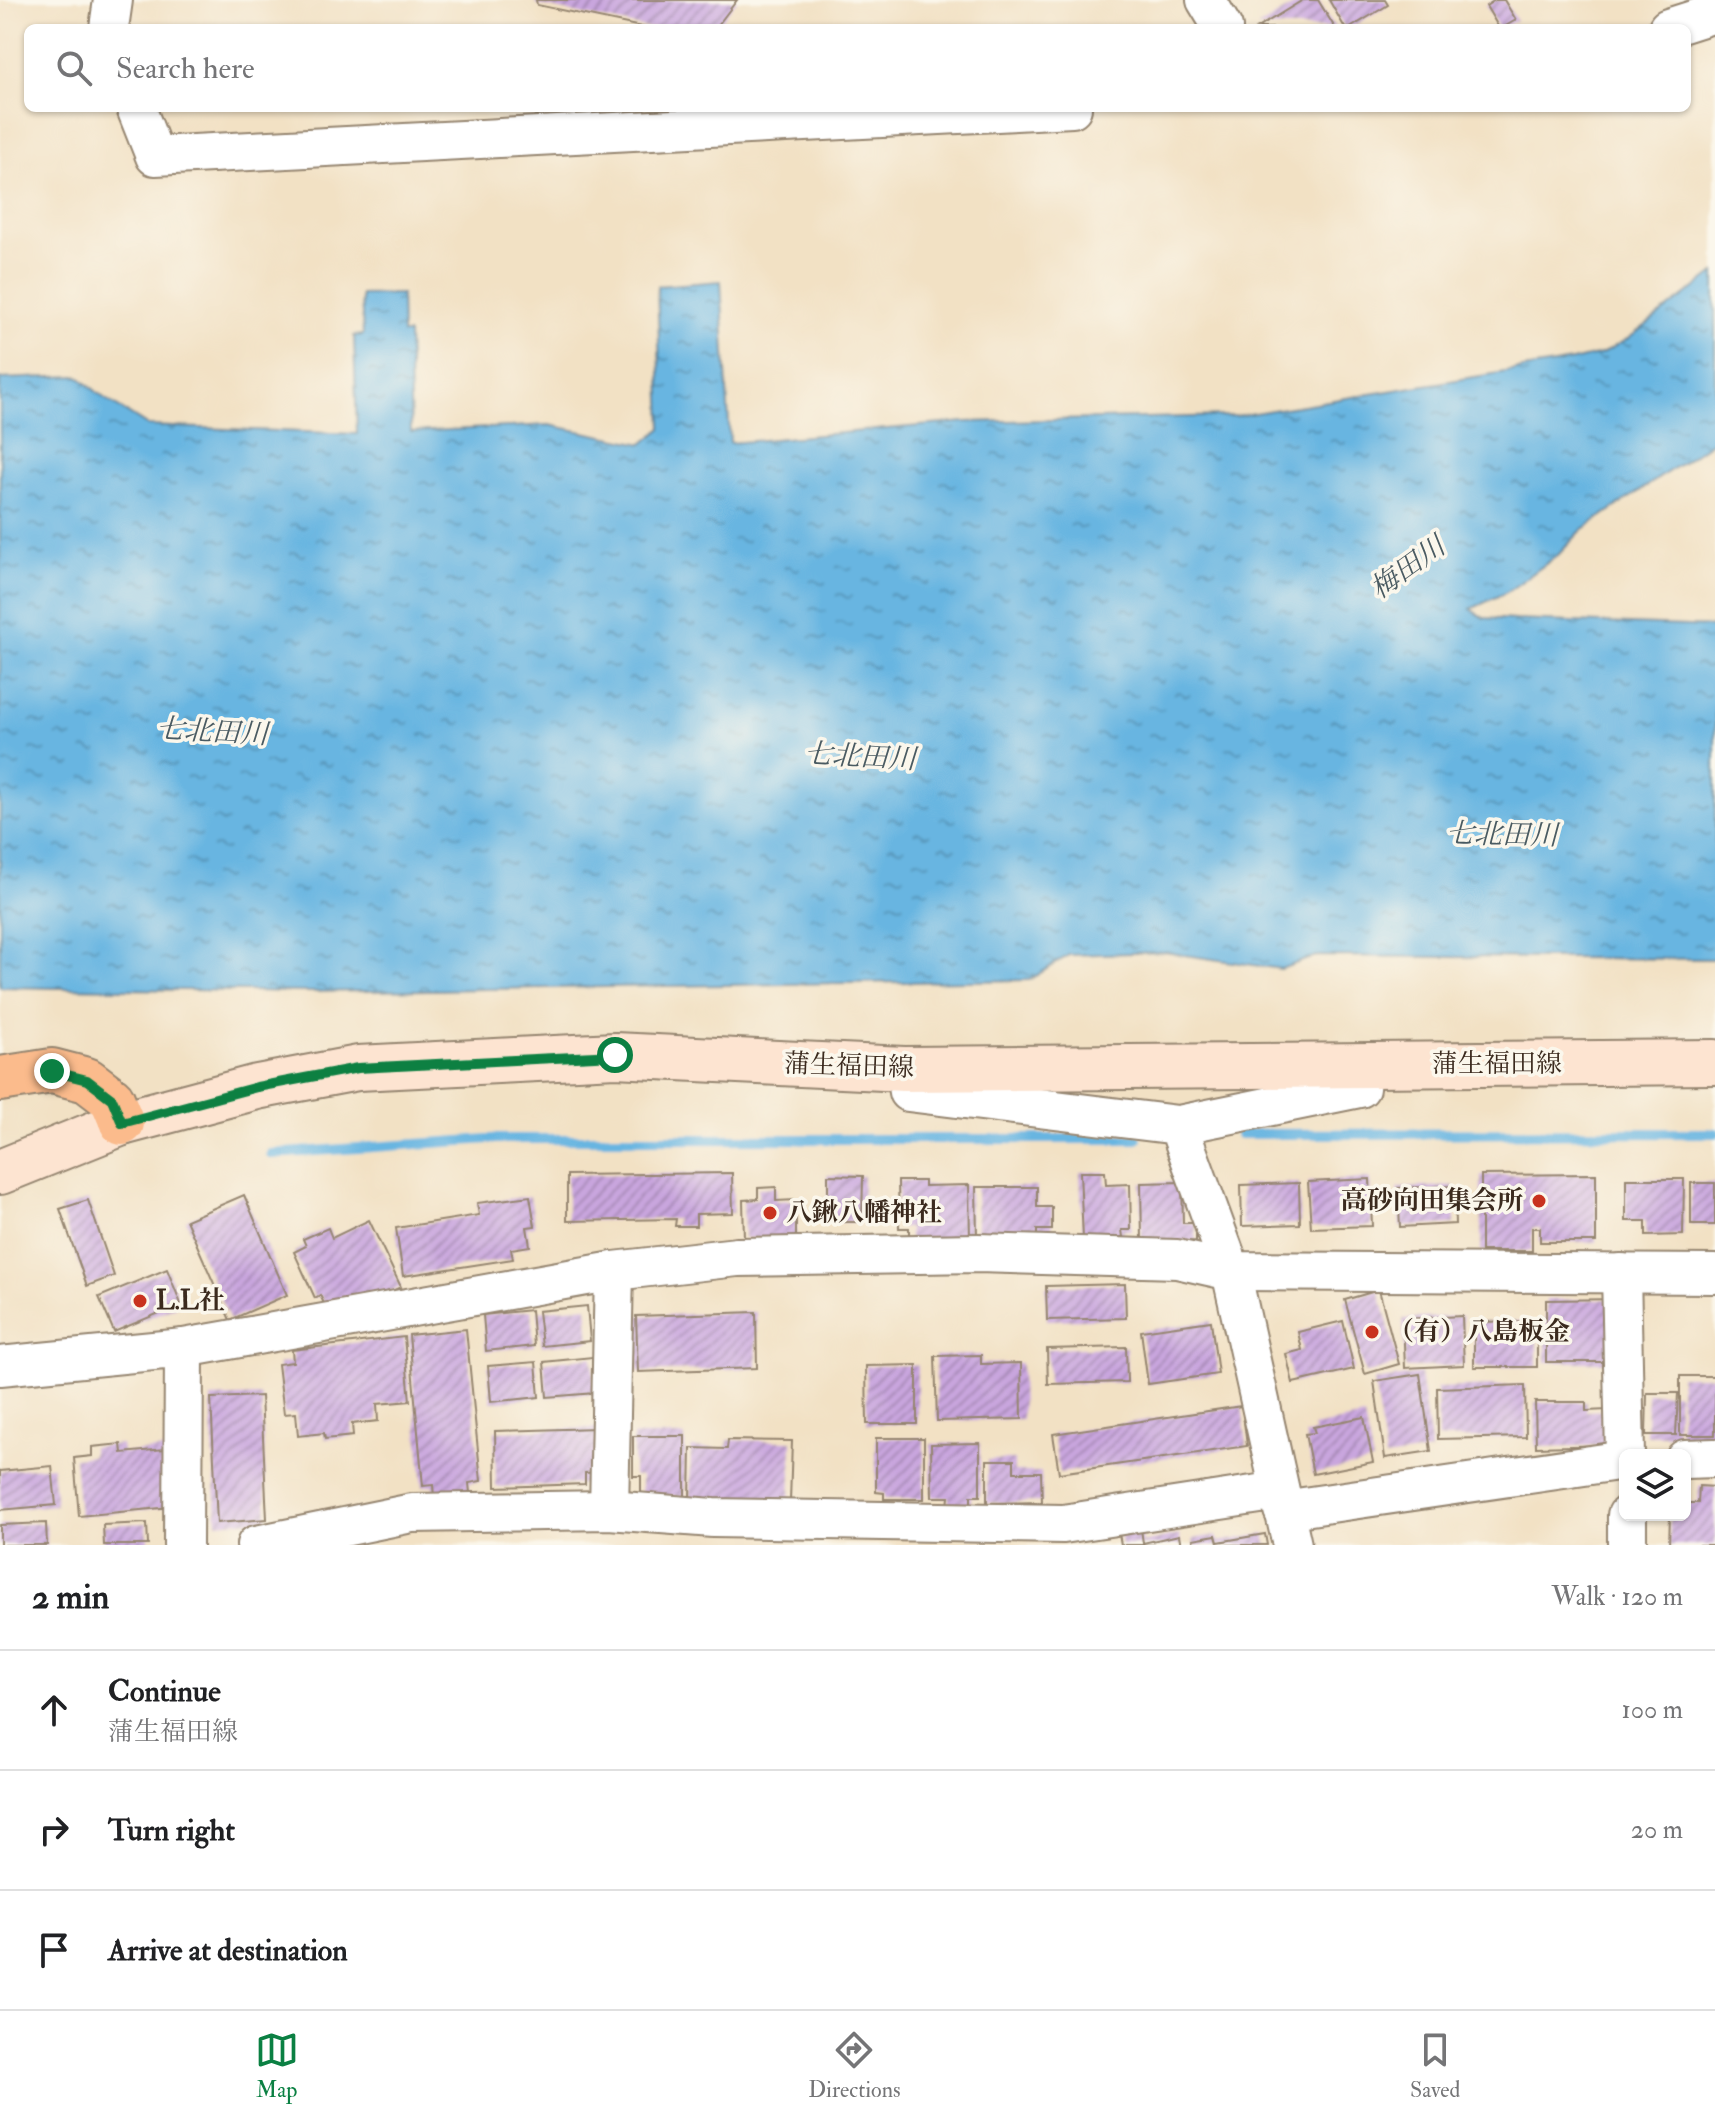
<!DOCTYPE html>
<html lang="en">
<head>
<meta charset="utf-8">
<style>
	:root { --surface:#fff; --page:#f2f2f2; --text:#202124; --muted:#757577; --line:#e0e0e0; --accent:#0b8043 }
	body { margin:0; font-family:"IM FELL Double Pica","Noto Serif JP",serif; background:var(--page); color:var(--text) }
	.controls { position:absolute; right:24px; bottom:24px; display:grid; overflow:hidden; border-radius:12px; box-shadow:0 2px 6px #0004 }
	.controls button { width:72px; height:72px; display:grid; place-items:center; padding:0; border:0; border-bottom:2px solid var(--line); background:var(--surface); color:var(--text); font:40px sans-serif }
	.stop { position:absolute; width:24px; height:24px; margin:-18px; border:6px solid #0b8043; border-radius:50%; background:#fff }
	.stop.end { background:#0b8043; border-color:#fff; box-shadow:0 2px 8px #0008 }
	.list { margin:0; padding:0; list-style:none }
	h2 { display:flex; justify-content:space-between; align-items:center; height:104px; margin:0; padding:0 32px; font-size:34px }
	h2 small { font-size:26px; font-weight:400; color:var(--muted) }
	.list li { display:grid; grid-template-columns:52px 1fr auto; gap:24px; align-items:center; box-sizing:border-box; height:120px; padding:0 32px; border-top:2px solid var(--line) }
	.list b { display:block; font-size:30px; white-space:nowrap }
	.list p { margin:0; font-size:26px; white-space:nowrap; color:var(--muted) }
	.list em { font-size:26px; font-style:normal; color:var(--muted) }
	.icon { flex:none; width:44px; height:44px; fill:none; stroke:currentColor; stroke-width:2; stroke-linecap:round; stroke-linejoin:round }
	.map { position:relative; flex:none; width:1715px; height:1545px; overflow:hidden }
	.search { position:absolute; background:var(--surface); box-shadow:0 2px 6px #0004; left:24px; right:24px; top:24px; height:88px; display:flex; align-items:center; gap:20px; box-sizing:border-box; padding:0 28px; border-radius:12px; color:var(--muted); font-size:30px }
	.sheet { height:464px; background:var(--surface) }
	nav { display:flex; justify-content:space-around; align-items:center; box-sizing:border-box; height:112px; border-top:2px solid var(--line); background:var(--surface); font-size:22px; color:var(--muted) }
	nav a { display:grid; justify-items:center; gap:4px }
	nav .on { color:var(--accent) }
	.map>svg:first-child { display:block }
	.water { fill:url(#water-ripples); stroke:#517080; stroke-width:2 }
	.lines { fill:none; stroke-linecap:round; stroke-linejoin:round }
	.stream { stroke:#67b5e1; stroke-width:10 }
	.building { fill:url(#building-hatch) }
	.minor-casing { stroke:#968671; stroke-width:42 }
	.secondary-casing { stroke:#968671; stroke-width:48 }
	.primary-casing { stroke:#968671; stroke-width:48 }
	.minor { stroke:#fff; stroke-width:38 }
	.secondary { stroke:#fde4d1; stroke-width:44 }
	.primary { stroke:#fbbb8c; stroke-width:44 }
	.route { stroke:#0b8043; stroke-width:10 }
	.poi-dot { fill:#c8321e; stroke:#fbf7ec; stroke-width:3 }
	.labels { text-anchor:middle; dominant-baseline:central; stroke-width:7; stroke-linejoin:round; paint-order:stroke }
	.street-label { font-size:26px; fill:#3b2a1e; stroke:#fbf7ec }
	.poi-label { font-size:26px; font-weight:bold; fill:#3b2a1e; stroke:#fbf7ec; text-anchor:start }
	.water-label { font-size:28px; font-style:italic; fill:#4a5b62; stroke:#fbf7ec }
</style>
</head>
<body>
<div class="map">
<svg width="1715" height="1545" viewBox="0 0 1715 1545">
	<defs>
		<pattern id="water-ripples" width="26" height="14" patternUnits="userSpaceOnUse" patternTransform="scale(2)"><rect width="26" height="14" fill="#67b5e1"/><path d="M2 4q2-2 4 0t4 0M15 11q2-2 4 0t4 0" fill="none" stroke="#5693b6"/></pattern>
		<pattern id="building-hatch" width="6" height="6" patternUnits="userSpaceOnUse" patternTransform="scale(2)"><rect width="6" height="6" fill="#c9a6de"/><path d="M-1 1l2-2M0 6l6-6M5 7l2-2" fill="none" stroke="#a487b3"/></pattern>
	</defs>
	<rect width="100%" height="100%" fill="#fbf7ec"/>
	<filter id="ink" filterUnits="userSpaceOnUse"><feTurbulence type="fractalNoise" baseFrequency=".0125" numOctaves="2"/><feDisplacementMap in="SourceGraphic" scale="16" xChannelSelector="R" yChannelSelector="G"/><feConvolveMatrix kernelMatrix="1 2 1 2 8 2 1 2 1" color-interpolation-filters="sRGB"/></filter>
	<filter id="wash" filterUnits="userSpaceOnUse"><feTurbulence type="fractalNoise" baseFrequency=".006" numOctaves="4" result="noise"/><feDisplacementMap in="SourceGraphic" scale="32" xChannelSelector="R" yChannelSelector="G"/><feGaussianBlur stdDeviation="1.8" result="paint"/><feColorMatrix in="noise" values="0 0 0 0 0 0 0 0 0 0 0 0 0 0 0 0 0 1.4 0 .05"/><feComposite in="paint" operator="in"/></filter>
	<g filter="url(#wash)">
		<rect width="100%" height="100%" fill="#f2e1c4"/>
		<path class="water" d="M1715 273V440L1582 530 1558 555 1507 592 1471 609 1484 618 1515 620 1715 627V959L1316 956 1281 969 1164 952 1069 955 1029 980 308 992 0 987V379L78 376 104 398 148 426 357 434 354 336 363 335 361 295 401 294 402 334H408L411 432 549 425 643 444 662 428 657 286 721 281 730 443 965 422 1236 416 1572 361 1601 354 1629 338Z"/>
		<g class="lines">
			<g class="stream">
				<path d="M1240 1134 1715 1133"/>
				<path d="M271 1154 489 1139H1137"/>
			</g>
		</g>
		<g id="blocks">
			<g class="building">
				<path d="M536 0H737L718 25V28H646L537 5Z"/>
				<path d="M1303 0H1318L1335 28H1257Z"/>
				<path d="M1329 0H1385L1388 5 1350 28H1345Z"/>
				<path d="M1495 0H1504L1516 20 1502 28H1499L1486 6Z"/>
				<path d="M1080 1172H1105L1106 1185 1130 1184 1131 1230H1122L1123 1237 1083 1239Z"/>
				<path d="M732 1173 733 1213 696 1214V1226H675L676 1219 567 1221V1175Z"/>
				<path d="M1596 1174V1242H1540V1228H1532V1251H1481V1175Z"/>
				<path d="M828 1175 863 1176 862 1222H828Z"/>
				<path d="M1370 1179 1372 1226 1311 1228 1308 1182Z"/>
				<path d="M1626 1179H1684L1683 1235 1646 1236V1221H1626Z"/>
				<path d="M898 1181H924V1186L969 1185 970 1240 909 1241V1228H899Z"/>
				<path d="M1182 1182 1183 1223H1196V1241L1142 1242 1141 1183Z"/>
				<path d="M1299 1183 1300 1224 1242 1226 1241 1185Z"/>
				<rect x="1691" y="1183" width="24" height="42"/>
				<path d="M1454 1186 1455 1224 1400 1227 1398 1188Z"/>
				<path d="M776 1187V1201L796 1200V1238L744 1239 743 1200 758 1199V1188Z"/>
				<path d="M976 1187H1037V1207H1052V1230H1037V1237H977Z"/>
				<path d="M244 1195 287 1295 230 1320 186 1220Z"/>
				<path d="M530 1196 535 1226 527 1227 530 1246 511 1249 513 1259 403 1276 396 1228 479 1215 477 1203Z"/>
				<path d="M88 1200 114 1276 87 1286 60 1209Z"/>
				<path d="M369 1220 401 1287 374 1299 327 1310 320 1295 315 1298 294 1252 306 1246 303 1239 328 1228 332 1238Z"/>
				<path d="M167 1269 181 1304 114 1332 99 1297Z"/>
				<path d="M1125 1284 1126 1318 1047 1320 1046 1286Z"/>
				<path d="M1379 1290 1399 1364 1365 1374 1345 1300Z"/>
				<path d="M1620 1299V1362H1546V1300Z"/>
				<path d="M587 1306 590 1341 542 1346 538 1311Z"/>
				<path d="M531 1310 534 1346 486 1351 483 1315Z"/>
				<path d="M756 1312 757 1368 638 1372 636 1316Z"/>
				<path d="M1462 1316 1464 1365 1405 1368 1403 1319Z"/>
				<path d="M1211 1321 1218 1374 1148 1384 1141 1331Z"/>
				<path d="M1343 1321 1354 1369 1293 1383 1286 1354 1302 1350 1298 1332Z"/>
				<path d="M1537 1321V1367H1474V1322Z"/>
				<path d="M466 1329 481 1481 469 1483 470 1493 434 1496 433 1485 423 1486 409 1335Z"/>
				<path d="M404 1337 410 1401 377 1404 378 1421 352 1424 353 1436 325 1439 324 1433 298 1436 296 1413 284 1414 278 1364 293 1362 292 1350Z"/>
				<path d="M1126 1347 1127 1382 1048 1384 1047 1349Z"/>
				<path d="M981 1355V1364L1021 1363 1022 1419 937 1421 935 1356Z"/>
				<path d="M592 1357 595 1393 547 1397 544 1362Z"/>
				<path d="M536 1362 539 1397 491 1402 488 1366Z"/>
				<path d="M917 1365V1424H867L866 1366Z"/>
				<path d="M1420 1374 1431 1451 1385 1458 1374 1381Z"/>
				<rect x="1680" y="1376" width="35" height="59"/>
				<path d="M1525 1385 1526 1437 1438 1439 1437 1388Z"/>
				<path d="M1647 1393H1678L1676 1435H1646Z"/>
				<path d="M261 1396 267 1519 217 1523 211 1398Z"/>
				<path d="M1535 1402H1586V1411L1608 1410 1609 1445 1536 1447Z"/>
				<path d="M1242 1406 1247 1446 1059 1473 1053 1434Z"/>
				<path d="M1364 1417 1373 1462 1313 1474 1305 1434 1315 1433 1313 1427Z"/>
				<path d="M597 1428 599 1472 585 1473V1484L496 1487 495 1431Z"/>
				<path d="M633 1436H685V1496H641V1476H633Z"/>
				<path d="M876 1438H924V1499H884V1493L876 1492Z"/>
				<path d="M728 1440 792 1441 790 1502 690 1499 691 1448 727 1449Z"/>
				<path d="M980 1443V1496H971V1506H948L949 1497H932L931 1444Z"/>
				<path d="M121 1444 122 1453 165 1449 171 1507 79 1516 74 1458 92 1456V1447Z"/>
				<path d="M987 1460H1014V1472H1041L1042 1502 987 1503Z"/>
				<path d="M52 1466 56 1505 0 1510V1471Z"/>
				<path d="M1699 1486 1715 1487V1545H1669L1670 1515H1685V1503H1698Z"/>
				<path d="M46 1523 47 1545H0V1525Z"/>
				<path d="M147 1523 148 1545H104L103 1525Z"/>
				<path d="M1141 1529 1143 1543 1179 1535 1181 1545H1121L1119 1533Z"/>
				<path d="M1265 1534 1267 1545H1194L1193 1539 1216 1535 1218 1542Z"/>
			</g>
		</g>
	</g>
	<g filter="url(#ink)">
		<use href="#blocks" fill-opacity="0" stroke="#968671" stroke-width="2"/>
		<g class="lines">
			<g class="minor-casing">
				<g id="minor">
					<path d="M1206 0 1223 28"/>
					<path d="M109 28 113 0"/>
					<path d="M1668 28 1715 13"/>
					<path d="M136 108 155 156 1072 108"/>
					<path d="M904 1069 908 1092 1178 1125 1231 1271 1292 1545"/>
					<path d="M1178 1125 1360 1088 1362 1065"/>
					<path d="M1621 1273 1625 1456"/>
					<path d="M184 1348 614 1271 737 1257 978 1253 1177 1259 1231 1271 1715 1274"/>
					<path d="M0 1366 184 1348 183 1545"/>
					<path d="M1685 1459 1715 1458"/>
					<path d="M609 1510 614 1271"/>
					<path d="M1283 1510 1625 1460"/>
					<path d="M1627 1515V1545"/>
					<path d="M256 1545 412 1513 609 1510 713 1518 1063 1524 1279 1491"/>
				</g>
			</g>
			<g class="secondary-casing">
				<path id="secondary" d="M0 1172 122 1123 257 1087 358 1068 615 1055 904 1069 1715 1062"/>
			</g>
			<g class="primary-casing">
				<path id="primary" d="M0 1079 52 1071 87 1080 112 1099 122 1123"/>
			</g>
			<use href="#minor" class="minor"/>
			<use href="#secondary" class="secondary"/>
			<use href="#primary" class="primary"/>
		</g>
	</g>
	<g class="lines" filter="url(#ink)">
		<path class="route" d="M52 1071 87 1080 112 1099 122 1123 257 1087 358 1068 615 1055"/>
	</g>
	<g class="poi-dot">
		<circle cx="1539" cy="1201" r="8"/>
		<circle cx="770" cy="1213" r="8"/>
		<circle cx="140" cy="1301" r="8"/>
		<circle cx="1372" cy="1332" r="8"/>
	</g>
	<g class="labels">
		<g class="street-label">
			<text x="1497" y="1064">蒲生福田線</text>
			<text transform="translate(849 1066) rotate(2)">蒲生福田線</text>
		</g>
		<g class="poi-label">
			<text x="1523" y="1201" text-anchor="end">高砂向田集会所</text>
			<text x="786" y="1213">八鍬八幡神社</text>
			<text x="156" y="1301">L.L社</text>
			<text x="1388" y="1332">（有）八島板金</text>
		</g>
		<g class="water-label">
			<text transform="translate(1408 568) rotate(-36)">梅田川</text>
			<text transform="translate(212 732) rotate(3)">七北田川</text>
			<text transform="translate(860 757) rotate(3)">七北田川</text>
			<text transform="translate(1502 835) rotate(1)">七北田川</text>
		</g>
	</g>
</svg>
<div class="controls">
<button><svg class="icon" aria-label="layers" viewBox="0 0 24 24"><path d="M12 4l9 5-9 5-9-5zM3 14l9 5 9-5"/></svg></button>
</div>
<div class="stop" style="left:615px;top:1055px"></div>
<div class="stop end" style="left:52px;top:1071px"></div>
<div class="search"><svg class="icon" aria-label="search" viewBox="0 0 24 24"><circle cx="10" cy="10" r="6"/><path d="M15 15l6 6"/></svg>Search here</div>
</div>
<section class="sheet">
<h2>2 min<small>Walk · 120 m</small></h2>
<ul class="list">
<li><svg class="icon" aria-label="ahead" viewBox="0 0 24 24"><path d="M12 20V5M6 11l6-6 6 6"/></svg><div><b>Continue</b><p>蒲生福田線</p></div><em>100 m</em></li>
<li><svg class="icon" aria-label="right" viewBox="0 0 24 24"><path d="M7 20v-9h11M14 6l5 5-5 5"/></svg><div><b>Turn right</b></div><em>20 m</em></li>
<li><svg class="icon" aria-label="arrive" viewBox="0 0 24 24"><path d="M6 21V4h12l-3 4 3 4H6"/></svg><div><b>Arrive at destination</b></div></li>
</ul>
</section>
<nav>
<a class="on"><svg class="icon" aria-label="map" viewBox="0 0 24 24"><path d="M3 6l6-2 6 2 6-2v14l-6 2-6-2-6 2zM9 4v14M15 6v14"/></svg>Map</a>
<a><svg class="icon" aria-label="directions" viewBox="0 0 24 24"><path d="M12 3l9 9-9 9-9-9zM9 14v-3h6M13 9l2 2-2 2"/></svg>Directions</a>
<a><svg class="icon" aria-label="saved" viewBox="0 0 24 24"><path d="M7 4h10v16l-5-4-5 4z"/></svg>Saved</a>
</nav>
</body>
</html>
